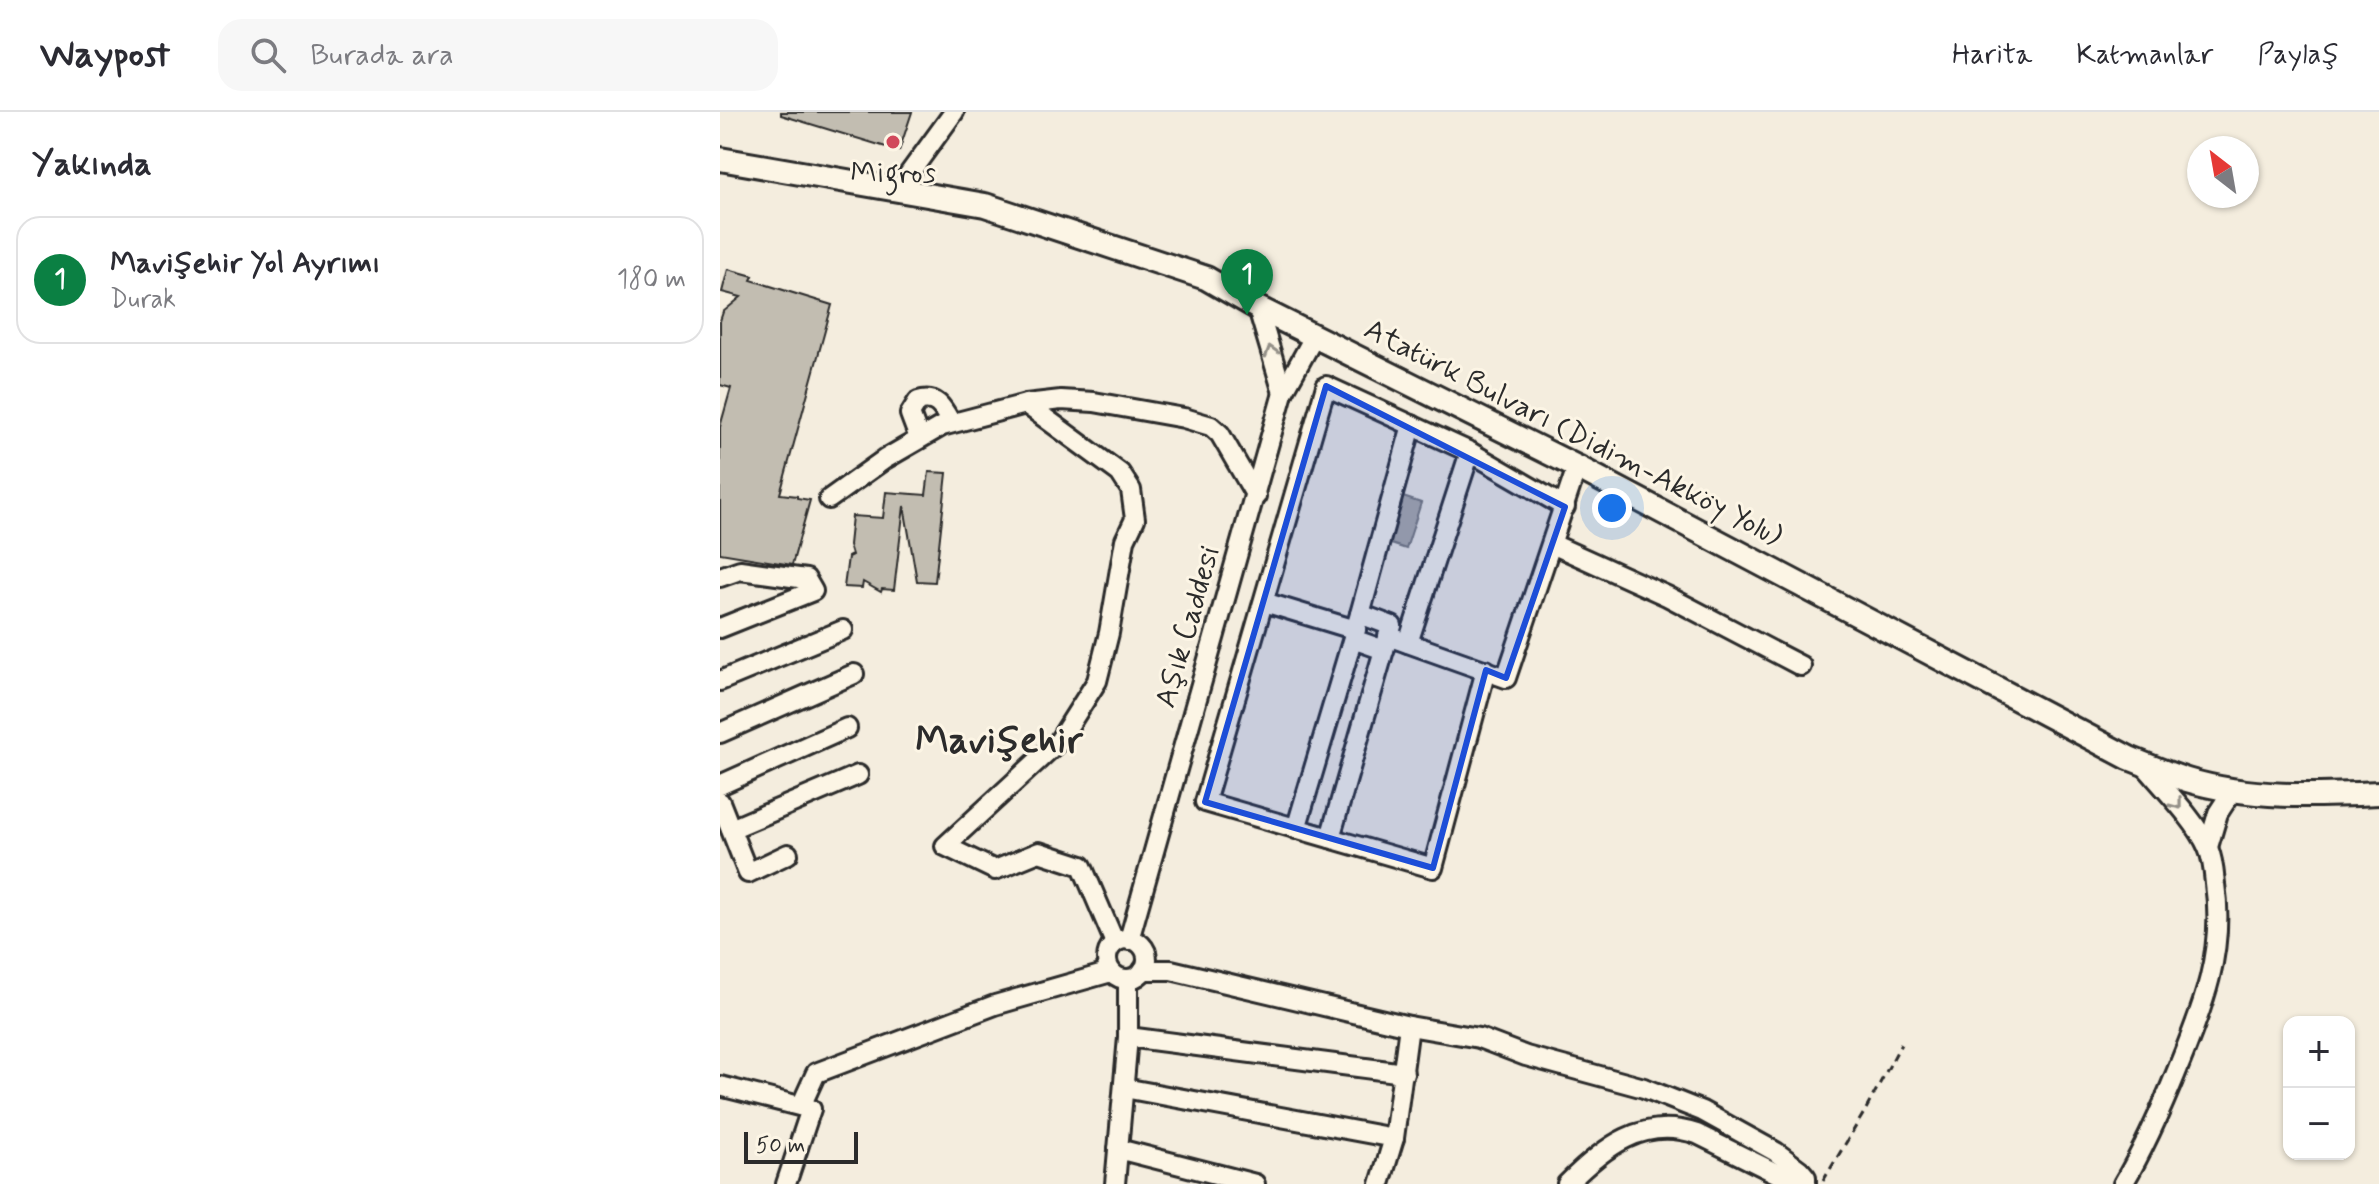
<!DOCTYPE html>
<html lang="tr">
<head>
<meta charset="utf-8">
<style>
	:root { --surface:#fff; --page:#f7f7f7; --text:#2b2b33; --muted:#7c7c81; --line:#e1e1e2; --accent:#0b8043 }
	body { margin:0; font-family:Mynerve,sans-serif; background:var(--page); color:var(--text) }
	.controls { position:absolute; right:24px; bottom:24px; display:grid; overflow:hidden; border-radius:16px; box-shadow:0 2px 6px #0004 }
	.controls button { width:72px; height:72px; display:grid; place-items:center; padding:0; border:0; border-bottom:2px solid var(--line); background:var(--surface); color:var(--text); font:40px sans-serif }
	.compass { position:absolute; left:1467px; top:24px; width:72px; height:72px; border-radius:50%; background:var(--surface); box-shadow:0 2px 6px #0004; rotate:329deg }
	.scale { position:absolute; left:24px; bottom:20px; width:114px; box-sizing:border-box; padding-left:8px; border:4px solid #2b2b2b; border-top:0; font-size:22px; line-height:28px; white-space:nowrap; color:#2b2b2b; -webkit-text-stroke:6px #fcf5e5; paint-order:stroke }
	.you { position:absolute; left:892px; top:396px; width:28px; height:28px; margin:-20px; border:6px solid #fff; border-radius:50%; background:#1a73e8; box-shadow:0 0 0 12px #1a73e833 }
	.badge { display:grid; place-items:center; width:52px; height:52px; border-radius:50%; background:var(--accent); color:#fff; font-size:26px; font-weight:700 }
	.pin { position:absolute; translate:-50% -66px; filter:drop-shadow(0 2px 4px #0008) }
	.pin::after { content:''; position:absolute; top:42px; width:28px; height:24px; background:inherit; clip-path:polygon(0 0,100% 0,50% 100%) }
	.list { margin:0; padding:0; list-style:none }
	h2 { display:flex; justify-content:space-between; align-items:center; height:104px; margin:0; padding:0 32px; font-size:34px }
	h2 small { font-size:26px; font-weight:400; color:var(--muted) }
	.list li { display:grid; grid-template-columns:52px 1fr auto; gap:24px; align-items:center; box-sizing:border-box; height:128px; margin:0 16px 16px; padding:0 16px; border:2px solid var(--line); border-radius:24px }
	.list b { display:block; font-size:30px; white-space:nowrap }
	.list p { margin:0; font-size:26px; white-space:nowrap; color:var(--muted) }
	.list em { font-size:26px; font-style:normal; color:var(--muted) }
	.icon { flex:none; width:44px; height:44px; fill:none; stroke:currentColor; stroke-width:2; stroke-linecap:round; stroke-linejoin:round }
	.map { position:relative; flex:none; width:1659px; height:1072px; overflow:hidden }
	header { display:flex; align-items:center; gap:48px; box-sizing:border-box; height:112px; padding:0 40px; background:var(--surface); border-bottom:2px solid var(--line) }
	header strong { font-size:38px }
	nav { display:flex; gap:44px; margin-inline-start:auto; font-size:28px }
	.search { width:560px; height:72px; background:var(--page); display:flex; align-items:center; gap:20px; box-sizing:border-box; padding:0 28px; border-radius:24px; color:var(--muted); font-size:30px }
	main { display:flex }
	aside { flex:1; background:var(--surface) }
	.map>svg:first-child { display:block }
	.water { fill:#afaaa0; stroke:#7a7771; stroke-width:2 }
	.building { fill:#c2bdb1; stroke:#2b2b2b; stroke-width:2 }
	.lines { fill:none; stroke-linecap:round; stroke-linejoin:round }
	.minor-casing { stroke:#2b2b2b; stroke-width:24 }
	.major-casing { stroke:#2b2b2b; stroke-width:28 }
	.path { stroke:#2b2b2b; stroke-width:3; stroke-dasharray:8 6; stroke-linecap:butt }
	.minor { stroke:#fcf5e5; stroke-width:18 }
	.major { stroke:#fcf5e5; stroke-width:22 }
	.oneway { stroke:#949088 }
	.marked { fill:#1d4ed8; fill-opacity:0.2; stroke:#1d4ed8; stroke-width:6; stroke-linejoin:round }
	.poi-dot { fill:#d1495b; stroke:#fcf5e5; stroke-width:3 }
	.labels { text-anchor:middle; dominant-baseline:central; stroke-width:6; stroke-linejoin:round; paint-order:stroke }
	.poi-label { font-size:30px; fill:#2b2b2b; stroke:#fcf5e5 }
	.street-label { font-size:30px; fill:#2b2b2b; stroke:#fcf5e5 }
	.district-label { font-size:38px; font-weight:bold; fill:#2b2b2b; stroke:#fcf5e5 }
</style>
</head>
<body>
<header>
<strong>Waypost</strong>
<div class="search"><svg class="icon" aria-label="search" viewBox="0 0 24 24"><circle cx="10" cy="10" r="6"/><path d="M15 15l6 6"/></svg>Burada ara</div>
<nav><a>Harita</a><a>Katmanlar</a><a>Paylaş</a></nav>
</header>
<main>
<aside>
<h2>Yakında<small></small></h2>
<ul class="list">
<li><span class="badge">1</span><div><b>Mavişehir Yol Ayrımı</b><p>Durak</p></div><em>180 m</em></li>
</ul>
</aside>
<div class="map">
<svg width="1659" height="1072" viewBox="0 0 1659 1072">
	<rect width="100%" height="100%" fill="#f4edde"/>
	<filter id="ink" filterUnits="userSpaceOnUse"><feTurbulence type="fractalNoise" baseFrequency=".0125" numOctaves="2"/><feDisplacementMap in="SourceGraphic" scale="16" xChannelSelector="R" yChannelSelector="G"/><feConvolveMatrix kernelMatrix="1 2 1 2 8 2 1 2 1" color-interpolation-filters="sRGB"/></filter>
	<g filter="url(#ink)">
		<path class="water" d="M683 385 701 391 686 437 668 431Z"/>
		<g class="building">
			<path d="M61 0H192L179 39 61 3Z"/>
			<path d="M8 157 33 164 31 168 112 193 60 382 77 384V386L90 388 72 453 0 441V315L11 276 0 273V209L3 200 21 185 2 180Z"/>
			<path d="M209 360 227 361 215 470 197 469 184 394 174 478 162 477 161 480 143 470 142 476 124 475 128 445 132 443 129 433 132 404 163 406 166 380 206 383Z"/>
		</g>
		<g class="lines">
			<g class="minor-casing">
				<g id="minor">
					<path d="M178 77 234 0"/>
					<path d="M538 196 563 281"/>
					<path d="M306 292 400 361 411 378 415 407 405 428 389 521 377 569 339 629 225 734 275 758 319 740 362 754 395 831"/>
					<path d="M199 326 190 302 198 289C217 283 223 296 231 311"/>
					<path d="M109 387 165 347 222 314 306 292 341 288 374 290 464 306 491 314 500 322 536 384"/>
					<path d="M832 432 947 484 1081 554"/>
					<path d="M0 465 20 458 86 467 93 479 0 516"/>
					<path d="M544 490 636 518"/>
					<path d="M640 502 692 313"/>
					<path d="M668 524 786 566 857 355"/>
					<path d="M688 531 750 340"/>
					<path d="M766 558 713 756 485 690 606 274 750 340 845 395"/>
					<path d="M0 569 123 518"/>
					<path d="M0 621 134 562"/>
					<path d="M0 673 127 616"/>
					<path d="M0 690 28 761 68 742"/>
					<path d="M11 717 138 663"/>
					<path d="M576 717 640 502 672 514 664 538 633 527"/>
					<path d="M610 726 664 538"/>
					<path d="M1488 735 1498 701 1513 678"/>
					<circle cx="407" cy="847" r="20"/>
					<path d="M409 828 563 281 595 223"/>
					<path d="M423 858H451L689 914 759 926 806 944 924 976 982 999 1056 1040 1080 1058 1086 1065V1072"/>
					<path d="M408 925 684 961"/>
					<path d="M0 974 91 997 66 1072"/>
					<path d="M404 976 674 1026"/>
					<path d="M81 994 96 961 275 893 391 860"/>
					<path d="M398 1037 535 1072"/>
					<path d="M395 1072 408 925V867"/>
					<path d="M660 1072 674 1026 689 914"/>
					<path d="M847 1072C884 1035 923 1004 977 1022L1078 1072"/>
					<path d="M1403 1072C1425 1035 1442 996 1458 956 1483 895 1505 839 1495 772 1494 761 1493 747 1488 736 1478 711 1443 675 1425 654"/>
				</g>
			</g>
			<g class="major-casing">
				<path id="major" d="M0 47 265 93 486 166 538 196 857 355 1409 646C1429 654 1448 662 1467 668 1530 687 1595 684 1659 681"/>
			</g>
			<path class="path" d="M1103 1069 1145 999 1181 932"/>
			<use href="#minor" class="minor"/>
			<use href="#major" class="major"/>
		</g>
		<defs><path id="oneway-chevron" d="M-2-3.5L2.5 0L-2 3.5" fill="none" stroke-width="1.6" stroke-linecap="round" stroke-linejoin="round" transform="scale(2)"/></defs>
		<g class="oneway">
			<use href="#oneway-chevron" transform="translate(551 239) rotate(-107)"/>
			<use href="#oneway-chevron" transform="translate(1457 692) rotate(52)"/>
		</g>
	</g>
	<path class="marked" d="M606 274 845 395 786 566 766 558 713 756 485 690Z"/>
	<circle class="poi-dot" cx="173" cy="30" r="8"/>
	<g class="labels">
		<g class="poi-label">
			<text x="173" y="61">Migros</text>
		</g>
		<g class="street-label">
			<text transform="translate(853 321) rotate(27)">Atatürk Bulvarı (Didim-Akköy Yolu)</text>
			<text transform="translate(468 515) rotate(-74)">Aşık Caddesi</text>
		</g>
		<g class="district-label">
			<text x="279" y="629">Mavişehir</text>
		</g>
	</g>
</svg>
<div class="controls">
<button>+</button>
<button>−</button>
</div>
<svg class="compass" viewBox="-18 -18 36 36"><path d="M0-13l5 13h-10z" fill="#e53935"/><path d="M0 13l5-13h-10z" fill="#7c7c81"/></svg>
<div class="scale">50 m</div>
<div class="you"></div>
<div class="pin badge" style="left:527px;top:203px">1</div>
</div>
</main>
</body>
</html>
